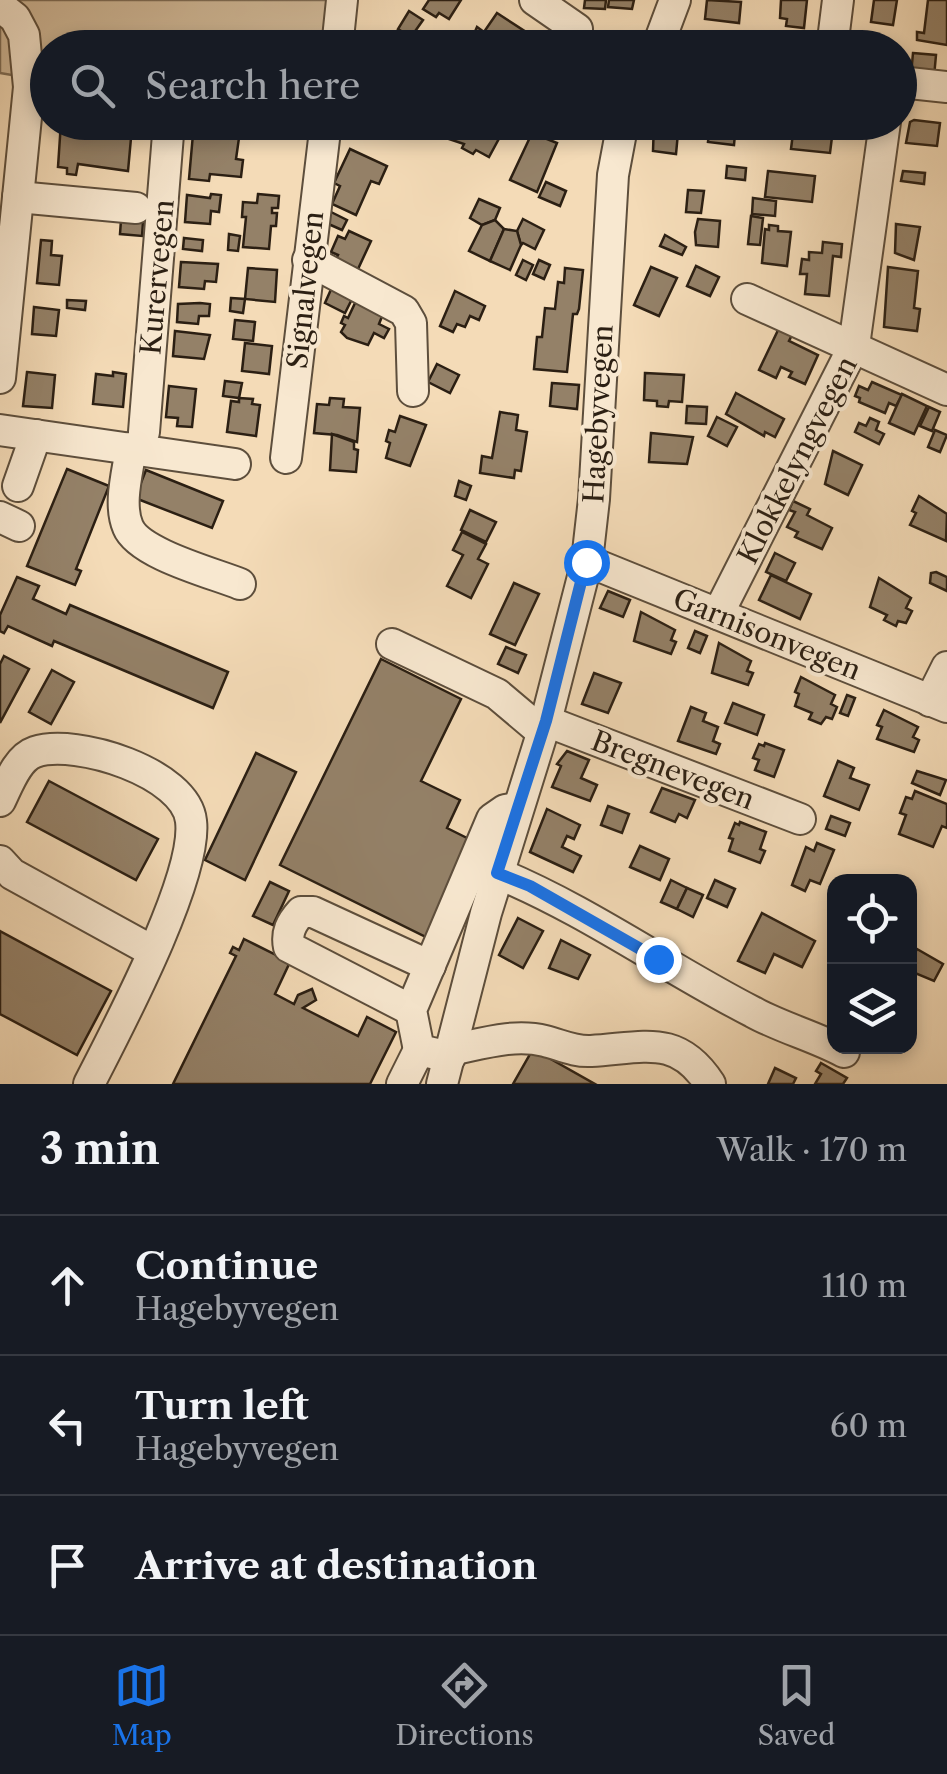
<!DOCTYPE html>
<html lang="en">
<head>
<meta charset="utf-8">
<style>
	:root { --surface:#171b24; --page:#20242c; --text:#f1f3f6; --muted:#9ea1a6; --line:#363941; --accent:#1a73e8 }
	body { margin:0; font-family:"Libre Caslon Text",serif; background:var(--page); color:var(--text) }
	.controls { position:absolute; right:30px; bottom:30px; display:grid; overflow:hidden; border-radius:20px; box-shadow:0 5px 15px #0003 }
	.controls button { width:90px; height:90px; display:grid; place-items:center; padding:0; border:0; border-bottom:2px solid var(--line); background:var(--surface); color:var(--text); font:50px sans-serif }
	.stop { position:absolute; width:30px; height:30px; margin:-22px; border:8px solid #1a73e8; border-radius:50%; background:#fff }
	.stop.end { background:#1a73e8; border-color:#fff; box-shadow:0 2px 10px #0008 }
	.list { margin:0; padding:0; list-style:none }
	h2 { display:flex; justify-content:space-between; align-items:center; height:130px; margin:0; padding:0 40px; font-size:42px }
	h2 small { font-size:32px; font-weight:400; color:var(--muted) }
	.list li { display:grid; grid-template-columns:65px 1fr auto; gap:30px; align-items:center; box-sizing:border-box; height:140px; padding:0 40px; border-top:2px solid var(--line) }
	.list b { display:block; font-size:38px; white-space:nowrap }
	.list p { margin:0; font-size:32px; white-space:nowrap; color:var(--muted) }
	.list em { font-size:32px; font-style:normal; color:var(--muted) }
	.icon { flex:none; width:55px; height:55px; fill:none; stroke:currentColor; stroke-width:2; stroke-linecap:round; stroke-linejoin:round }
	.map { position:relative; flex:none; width:947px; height:1084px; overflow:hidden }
	.search { position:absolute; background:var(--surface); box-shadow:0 5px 15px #0003; left:30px; right:30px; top:30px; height:110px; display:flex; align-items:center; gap:25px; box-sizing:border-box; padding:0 35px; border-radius:55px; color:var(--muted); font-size:38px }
	.sheet { height:550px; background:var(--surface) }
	nav { display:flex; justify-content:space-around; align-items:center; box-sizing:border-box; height:140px; border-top:2px solid var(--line); background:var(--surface); font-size:28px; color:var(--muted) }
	nav a { display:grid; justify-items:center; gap:5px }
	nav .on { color:var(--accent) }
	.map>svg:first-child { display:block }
	.green { fill:#d2bb9b; stroke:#7e6d57; stroke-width:2.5 }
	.building { fill:#948168; stroke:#2b1f13; stroke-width:2.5 }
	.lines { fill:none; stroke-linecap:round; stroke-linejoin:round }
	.minor-casing { stroke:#5d4e3c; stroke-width:34 }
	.minor { stroke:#f8e8d0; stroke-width:30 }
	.route { stroke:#1a73e8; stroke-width:12 }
	.labels { text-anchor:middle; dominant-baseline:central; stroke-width:8; stroke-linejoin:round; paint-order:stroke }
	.street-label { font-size:28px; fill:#2b1f13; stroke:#f8e8d0 }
</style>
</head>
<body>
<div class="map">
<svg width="947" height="1084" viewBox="0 0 947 1084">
	<rect width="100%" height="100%" fill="#f4dbb7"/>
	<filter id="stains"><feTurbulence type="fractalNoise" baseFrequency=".002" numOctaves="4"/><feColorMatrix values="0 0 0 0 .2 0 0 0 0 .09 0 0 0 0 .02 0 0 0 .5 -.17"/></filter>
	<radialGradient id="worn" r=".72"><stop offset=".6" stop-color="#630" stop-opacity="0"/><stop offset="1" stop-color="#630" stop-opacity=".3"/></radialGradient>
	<path class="green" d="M0 0H342L336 47 48 48 47 81 0 73Z"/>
	<g class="building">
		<path d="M429 0H461L449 19 439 13 436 17 423 9Z"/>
		<path d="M585 0H606L605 9 584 8Z"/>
		<path d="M609 0H634L632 9 608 7Z"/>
		<path d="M707 0 741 2 739 23 705 19Z"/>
		<path d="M781 0H807L804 28 786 26 787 19 780 18Z"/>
		<path d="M874 0H897L893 25 871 22Z"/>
		<path d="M928 0H947V45L917 40V32L924 33Z"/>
		<path d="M409 11 423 20 411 37 398 29Z"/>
		<path d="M497 13 526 32 516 48H468L477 27 484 32Z"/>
		<path d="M913 53 936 55 934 77 911 75Z"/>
		<path d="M914 120 940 123 937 146 906 143 910 122Z"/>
		<path d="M61 122 109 123 132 127 128 171 78 164 76 175 67 174V168L58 167Z"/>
		<path d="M447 122 484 123 502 133 489 157 476 150 473 154 462 148 464 144 440 136Z"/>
		<path d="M654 122H679L676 154 653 151Z"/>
		<path d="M710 122H742L736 123 734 145 708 142Z"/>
		<path d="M794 125 833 129 830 153 791 149Z"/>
		<path d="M532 133 557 143 537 192 510 180Z"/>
		<path d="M193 134 239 138 236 159 243 160 241 177 210 174 209 181 189 179Z"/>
		<path d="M350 149 387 166 379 184 371 181 356 215 332 204 340 186 334 183Z"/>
		<path d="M727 166 746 168 745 180 726 178Z"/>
		<path d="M768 171 815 176 812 202 765 197Z"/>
		<path d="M903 171 925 173 924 184 901 181Z"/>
		<path d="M546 182 566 191 560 206 539 197Z"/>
		<path d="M688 190 704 191 701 213 686 212Z"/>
		<path d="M211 194 221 195 219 212 211 211 210 224 185 222 187 195 210 198Z"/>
		<path d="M258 194 279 196 278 208H272V213H277L276 226H271L269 249 243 247 246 217H242L243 202 257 203Z"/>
		<path d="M753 198 776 201 775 216 752 214Z"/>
		<path d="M479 199 500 208 495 220 482 225 470 218Z"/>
		<path d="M329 211 347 220 342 230 324 222Z"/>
		<path d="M751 216 763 218 760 245 748 244Z"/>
		<path d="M523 219 544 230 535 249 523 243 521 245 517 231Z"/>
		<path d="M698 219 720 221 718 247 696 245 695 232Z"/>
		<path d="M121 220 143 222 142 236 120 234Z"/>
		<path d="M495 220 504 229 490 261 469 251 482 225Z"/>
		<path d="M896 224 920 227 914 260 895 253Z"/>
		<path d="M769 225 778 226V231L791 232 787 266 762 263 765 229 769 230Z"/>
		<path d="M504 229 517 231 521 245 510 270 490 261Z"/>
		<path d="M349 231 371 241 358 269 336 259 338 255 331 252 338 236 345 239Z"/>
		<path d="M229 234 240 236 238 251 228 250Z"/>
		<path d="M665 235 686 247 682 255 660 246Z"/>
		<path d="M184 238 203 240 202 251 183 249Z"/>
		<path d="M41 240 52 241 51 255 62 256 59 285 37 283Z"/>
		<path d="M823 242 842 244 841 257 833 256 829 296 805 294 807 274H800L802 259 809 260V252L822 253Z"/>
		<path d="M523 260 533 265 526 280 516 275Z"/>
		<path d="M539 260 550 265 544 279 533 274Z"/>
		<path d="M181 262 218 264 216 282 205 281 204 289 179 287Z"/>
		<path d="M696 266 719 277 710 296 687 286Z"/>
		<path d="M651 267 677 278 659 316 634 305Z"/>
		<path d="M888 267 918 271 914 308 920 309 917 331 884 327Z"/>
		<path d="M248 268 277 270 275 302 245 299Z"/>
		<path d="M565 268 583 270 579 309 577 314H573L567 372 534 369 537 337H542L545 308 555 309 558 282 564 283Z"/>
		<path d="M333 285 354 295 345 313 325 303Z"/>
		<path d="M455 291 485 306 479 320 470 316 465 327 457 324 453 332 440 326Z"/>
		<path d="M231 298 245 299 243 313 230 311Z"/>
		<path d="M67 300 86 301 85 310 67 308Z"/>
		<path d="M356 301 383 314 379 324 389 329 384 338 374 333 368 345 347 338 341 332 345 325 341 323 344 316 348 318Z"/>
		<path d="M200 303 210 304 209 316H199L198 324 177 322 178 304Z"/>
		<path d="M34 307 59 310 56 336 32 334Z"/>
		<path d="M235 320 255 322 253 341 233 339Z"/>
		<path d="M780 326 793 333 789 341 818 355 805 384 789 377 792 372 781 367 776 378 759 370Z"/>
		<path d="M175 331 210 335 204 359 173 356Z"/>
		<path d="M245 343 272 346 269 374 242 371Z"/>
		<path d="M437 364 459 375 450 393 428 382Z"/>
		<path d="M27 372 55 375 52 408 23 406Z"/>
		<path d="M113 372 126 374 123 407 93 404 96 374 113 376Z"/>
		<path d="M645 373 684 375 682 402 669 401 668 407 657 406V401L644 400Z"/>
		<path d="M225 381 242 383 239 398 223 396Z"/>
		<path d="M872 382 902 395 896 406 889 403 885 413 859 402 860 398 855 396 859 386 868 390Z"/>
		<path d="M552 383 579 385 577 409 550 406Z"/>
		<path d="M169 386 196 389 192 427 177 426 178 418 166 417Z"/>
		<path d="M736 393 784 419 775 437 765 432 764 436 726 414Z"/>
		<path d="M902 394 927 406 914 434 889 423Z"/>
		<path d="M239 398 253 399 252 404 260 405 256 436 227 432 231 401 239 402Z"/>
		<path d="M330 398 344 399 343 407 360 408 357 442 337 435 314 433 317 404 329 405Z"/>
		<path d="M687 406 707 407 706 424 686 423Z"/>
		<path d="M929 407 940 412 932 431 920 426Z"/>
		<path d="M500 412 518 415 516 430 527 432 521 471 515 470 514 478 480 473 482 456 492 458Z"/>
		<path d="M400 416 426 425 410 466 386 458 390 443 386 441 389 430 395 432Z"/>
		<path d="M717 417 737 427 727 446 708 436Z"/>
		<path d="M870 418 879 422 876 430 884 434 879 444 855 432 859 423 866 426Z"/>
		<path d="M935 430 947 435 940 452 928 447Z"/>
		<path d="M651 433 693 437 687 464 649 462Z"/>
		<path d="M332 434 354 442V449L358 450 356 472 330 470Z"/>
		<path d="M833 451 862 465 848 495 825 484Z"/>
		<path d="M67 469 109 486 76 569 81 571 75 585 27 566Z"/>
		<path d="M146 470 223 501 212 528 135 498Z"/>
		<path d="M459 481 471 486 466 500 455 496Z"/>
		<path d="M919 496 947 514 946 541 910 525 916 513 912 511Z"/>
		<path d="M793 501 810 509 807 515 832 528 822 549 795 537 798 532 787 527 795 512 789 510Z"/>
		<path d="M470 510 496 522 486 542 461 530Z"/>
		<path d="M462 532 486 544 478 559 488 564 471 598 447 586 463 555 453 550Z"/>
		<path d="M775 553 795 563 786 581 766 572Z"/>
		<path d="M936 572 947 577V591L930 583 931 573Z"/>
		<path d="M771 575 811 594 800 619 759 600Z"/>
		<path d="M17 577 39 586 33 599 66 614 70 605 228 672 213 708 54 641 52 646 8 626 4 633 0 631V615Z"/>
		<path d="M879 578 911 598 906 608 912 611 906 623 898 621 896 626 884 620 887 615 870 607Z"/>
		<path d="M514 583 539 594 515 645 490 634Z"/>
		<path d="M608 591 630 600 623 617 600 608Z"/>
		<path d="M641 612 675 630 671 640 676 642 671 654 634 641Z"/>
		<path d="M695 631 707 636 700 653 688 648Z"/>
		<path d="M719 643 751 661 747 671 753 673 748 685 712 673Z"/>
		<path d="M506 647 526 655 518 673 498 664Z"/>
		<path d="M4 656 29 669 0 723V664Z"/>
		<path d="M381 659 461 699 421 781 460 800 447 828 473 841 426 937 280 865Z"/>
		<path d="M52 670 74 682 51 724 29 712Z"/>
		<path d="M594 673 621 683 608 713 582 704Z"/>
		<path d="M801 677 835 695 831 704 837 707 832 719 826 717 821 724 809 719 812 713 795 706 799 694 795 692Z"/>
		<path d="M847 695 855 698 848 716 840 713Z"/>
		<path d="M733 703 764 715 757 735 725 723Z"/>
		<path d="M691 707 706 713 703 721 718 727 713 741 720 744 716 754 678 741Z"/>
		<path d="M884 710 918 727 913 737 919 740 914 752 877 739 882 727 877 725Z"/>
		<path d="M765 743 784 750 774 777 755 770 759 760 753 758 759 744 764 746Z"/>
		<path d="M567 751 589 760 581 778 597 785 590 801 552 787 561 766 557 764Z"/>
		<path d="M256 753 296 772 245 880 205 860Z"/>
		<path d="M838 761 854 768 850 778 869 785 859 810 824 796Z"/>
		<path d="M917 771 946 780 940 795 912 783Z"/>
		<path d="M49 781 158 839 136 880 27 822Z"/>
		<path d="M662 788 695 800 687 818 679 814 675 822 651 812Z"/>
		<path d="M915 791 947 804V828L942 826 933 847 899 834 906 815 900 813 906 797 912 799Z"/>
		<path d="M608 806 629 814 622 833 601 825Z"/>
		<path d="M547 809 580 825 574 839 567 836 562 847 581 856 573 872 530 852Z"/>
		<path d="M831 816 850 823 845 836 826 829Z"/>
		<path d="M740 822 766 832 760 849 765 851 760 863 729 851 733 839 729 838 735 823 739 825Z"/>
		<path d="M817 843 834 850 820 884 810 880 805 891 792 885 806 847 814 851Z"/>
		<path d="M640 846 669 859 660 880 630 867Z"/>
		<path d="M671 880 687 888 677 909 661 902Z"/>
		<path d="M715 880 735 889 727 907 707 898Z"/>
		<path d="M270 882 289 891 273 925 253 916Z"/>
		<path d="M687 888 703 895 693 917 677 909Z"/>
		<path d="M762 913 815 941 802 967 774 954 765 973 738 961Z"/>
		<path d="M518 918 543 931 523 968 499 955Z"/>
		<path d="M0 931 111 991 77 1055 0 1014Z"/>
		<path d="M244 939 290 962 275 994 294 1004 298 995 312 989 316 1000 303 1008 358 1036 367 1017 396 1032 370 1084H173L236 956 230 953 233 947 239 950Z"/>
		<path d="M561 940 590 955 578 979 549 968Z"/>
		<path d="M917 949 943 964 934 981 910 971V963Z"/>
		<path d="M533 1049 595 1084H513Z"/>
		<path d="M821 1063 847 1078 843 1084H815L821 1074 816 1071Z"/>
		<path d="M775 1068 796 1078 793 1084H768Z"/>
	</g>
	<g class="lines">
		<g class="minor-casing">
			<g id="minor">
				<path d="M535 0 577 29"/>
				<path d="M0 6 15 18 24 35 29 87 0 378"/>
				<path d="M337 48 342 0"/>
				<path d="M657 48 675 0"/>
				<path d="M832 48 838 0"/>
				<path d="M900 82 947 87"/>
				<path d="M18 197 136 208"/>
				<path d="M308 260 404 311 411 323 413 391"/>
				<path d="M747 299 947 390"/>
				<path d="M0 430 235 464"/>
				<path d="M144 432 169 122"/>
				<path d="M131 448C128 471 118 504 128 527 139 554 213 573 240 584"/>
				<path d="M286 458 326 122"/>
				<path d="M18 486 36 435"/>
				<path d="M0 517 19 526"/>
				<path d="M587 561 947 707"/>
				<path d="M718 614 854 346 885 122"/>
				<path d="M392 644 497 694 542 732"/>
				<path d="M930 701 947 667"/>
				<path d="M546 721 800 819"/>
				<path d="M0 801C8 785 17 758 35 752 76 738 186 773 191 821 198 877 117 1029 89 1084"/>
				<path d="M0 861 12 874 152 951"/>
				<path d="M497 873C587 910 667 968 753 1012 782 1028 814 1036 844 1052"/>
				<path d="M411 1010 289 947C286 933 291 923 301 912H313L430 966"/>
				<path d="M451 1050C481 1044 514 1033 545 1041 561 1045 574 1052 591 1051 643 1048 677 1033 710 1084"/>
				<path d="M450 1057 419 1050 411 1010 492 819 505 810 518 808"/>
				<path d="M402 1084 419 1050"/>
				<path d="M442 1084 486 913 546 721 587 561 594 499 613 175 623 122"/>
			</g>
		</g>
		<use href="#minor" class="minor"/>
	</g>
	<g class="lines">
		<path class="route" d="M586 562 546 721 497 873 530 886 658 959"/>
	</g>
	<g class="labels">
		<g class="street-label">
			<text transform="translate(157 277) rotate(-85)">Kurervegen</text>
			<text transform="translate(305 290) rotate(-84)">Signalvegen</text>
			<text transform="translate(598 414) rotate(-87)">Hagebyvegen</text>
			<text transform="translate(797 460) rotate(-63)">Klokkelyngvegen</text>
			<text transform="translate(767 634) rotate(22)">Garnisonvegen</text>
			<text transform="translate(673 770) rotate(21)">Bregnevegen</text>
		</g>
	</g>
	<rect width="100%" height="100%" filter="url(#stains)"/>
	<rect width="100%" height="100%" fill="url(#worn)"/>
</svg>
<div class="controls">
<button><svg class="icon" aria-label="locate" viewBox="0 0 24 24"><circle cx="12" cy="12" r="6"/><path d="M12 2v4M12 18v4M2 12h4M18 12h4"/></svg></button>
<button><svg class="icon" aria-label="layers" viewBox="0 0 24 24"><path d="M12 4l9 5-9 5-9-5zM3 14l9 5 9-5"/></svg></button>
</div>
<div class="stop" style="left:586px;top:562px"></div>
<div class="stop end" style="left:658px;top:959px"></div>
<div class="search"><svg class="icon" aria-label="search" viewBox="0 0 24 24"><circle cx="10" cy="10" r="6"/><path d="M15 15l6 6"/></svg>Search here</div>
</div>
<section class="sheet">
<h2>3 min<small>Walk · 170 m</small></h2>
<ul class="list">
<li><svg class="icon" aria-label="ahead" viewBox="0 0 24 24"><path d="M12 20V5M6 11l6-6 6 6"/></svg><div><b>Continue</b><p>Hagebyvegen</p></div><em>110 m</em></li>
<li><svg class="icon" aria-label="left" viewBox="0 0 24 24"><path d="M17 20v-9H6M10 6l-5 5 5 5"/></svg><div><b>Turn left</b><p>Hagebyvegen</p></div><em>60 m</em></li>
<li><svg class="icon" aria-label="arrive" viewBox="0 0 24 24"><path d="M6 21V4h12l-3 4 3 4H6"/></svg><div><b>Arrive at destination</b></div></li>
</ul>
</section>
<nav>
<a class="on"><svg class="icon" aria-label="map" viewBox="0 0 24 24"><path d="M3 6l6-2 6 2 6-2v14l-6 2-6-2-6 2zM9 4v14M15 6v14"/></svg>Map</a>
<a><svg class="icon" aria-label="directions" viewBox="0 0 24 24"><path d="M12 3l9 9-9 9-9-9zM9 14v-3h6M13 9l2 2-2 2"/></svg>Directions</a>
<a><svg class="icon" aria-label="saved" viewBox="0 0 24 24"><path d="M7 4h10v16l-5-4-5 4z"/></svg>Saved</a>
</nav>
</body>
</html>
